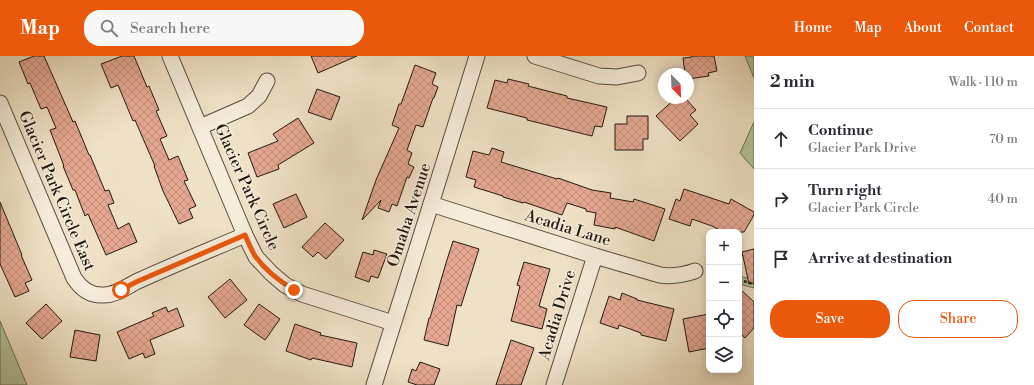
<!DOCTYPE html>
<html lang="en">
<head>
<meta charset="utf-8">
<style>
	:root { --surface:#fff; --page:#f7f7f7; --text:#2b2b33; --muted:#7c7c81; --line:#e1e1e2; --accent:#ea580c }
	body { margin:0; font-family:"Libre Bodoni",serif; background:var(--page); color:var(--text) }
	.controls { position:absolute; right:12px; bottom:12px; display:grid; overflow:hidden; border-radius:8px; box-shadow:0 2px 10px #0003 }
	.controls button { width:36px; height:36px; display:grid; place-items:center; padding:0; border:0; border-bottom:1px solid var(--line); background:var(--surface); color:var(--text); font:20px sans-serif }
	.compass { position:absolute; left:658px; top:12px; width:36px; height:36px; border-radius:50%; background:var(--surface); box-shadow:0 2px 10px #0003; rotate:157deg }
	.stop { position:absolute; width:12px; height:12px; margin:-9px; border:3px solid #ea580c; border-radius:50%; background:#fff }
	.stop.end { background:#ea580c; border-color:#fff; box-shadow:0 1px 4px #0008 }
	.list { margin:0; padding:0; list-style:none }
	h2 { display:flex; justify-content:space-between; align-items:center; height:52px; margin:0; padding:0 16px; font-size:17px }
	h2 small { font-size:13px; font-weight:400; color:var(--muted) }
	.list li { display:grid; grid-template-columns:26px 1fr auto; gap:12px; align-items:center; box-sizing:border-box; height:60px; padding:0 16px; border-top:1px solid var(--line) }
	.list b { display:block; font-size:15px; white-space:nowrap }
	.list p { margin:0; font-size:13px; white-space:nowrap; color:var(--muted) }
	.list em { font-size:13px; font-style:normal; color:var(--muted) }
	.actions { display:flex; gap:8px; padding:12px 16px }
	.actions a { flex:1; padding:9px 0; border:1px solid var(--accent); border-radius:16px; text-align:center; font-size:14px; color:var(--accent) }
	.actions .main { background:var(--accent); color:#fff }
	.icon { flex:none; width:22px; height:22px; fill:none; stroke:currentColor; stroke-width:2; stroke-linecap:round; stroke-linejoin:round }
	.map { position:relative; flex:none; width:754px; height:329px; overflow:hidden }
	header { display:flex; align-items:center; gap:24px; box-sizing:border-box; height:56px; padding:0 20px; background:var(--accent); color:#fff }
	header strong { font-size:19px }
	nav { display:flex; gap:22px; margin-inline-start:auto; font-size:14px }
	.search { width:280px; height:36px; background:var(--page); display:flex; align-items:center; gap:10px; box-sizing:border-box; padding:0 14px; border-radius:16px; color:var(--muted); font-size:15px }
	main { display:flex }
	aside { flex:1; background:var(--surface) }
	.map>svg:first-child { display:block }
	.grass { fill:#b3c49a; stroke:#6b6e56 }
	.building { fill:url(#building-cross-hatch); stroke:#231911 }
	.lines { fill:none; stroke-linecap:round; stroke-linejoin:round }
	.minor-casing { stroke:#564b3e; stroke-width:17 }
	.path { stroke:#231911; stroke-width:2.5; stroke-dasharray:3 2; stroke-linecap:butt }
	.minor { stroke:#f5ecd9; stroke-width:15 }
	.route { stroke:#ea580c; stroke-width:5 }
	.labels { text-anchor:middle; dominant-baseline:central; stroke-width:3; stroke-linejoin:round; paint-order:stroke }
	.street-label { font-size:16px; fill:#231911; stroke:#f5ecd9 }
</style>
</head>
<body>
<header>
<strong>Map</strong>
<div class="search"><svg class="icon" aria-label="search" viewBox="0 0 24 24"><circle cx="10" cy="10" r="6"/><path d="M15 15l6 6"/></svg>Search here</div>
<nav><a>Home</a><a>Map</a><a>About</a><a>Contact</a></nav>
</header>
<main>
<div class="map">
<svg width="754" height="329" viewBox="0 0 754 329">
	<defs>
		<pattern id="building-cross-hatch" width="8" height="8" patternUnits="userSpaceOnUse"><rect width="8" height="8" fill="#e5a792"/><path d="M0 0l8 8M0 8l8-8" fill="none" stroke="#c48f7d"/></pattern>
	</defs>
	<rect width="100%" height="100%" fill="#efe1c5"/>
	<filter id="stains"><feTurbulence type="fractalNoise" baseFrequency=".005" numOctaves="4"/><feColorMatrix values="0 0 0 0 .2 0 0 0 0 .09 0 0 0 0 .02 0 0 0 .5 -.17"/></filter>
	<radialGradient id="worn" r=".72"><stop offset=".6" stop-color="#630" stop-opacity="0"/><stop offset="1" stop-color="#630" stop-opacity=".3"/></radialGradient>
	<g class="grass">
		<path d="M745 0H754V22Z"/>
		<path d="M754 66V113L740 97Z"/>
		<path d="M739 220 754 224V232L739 228Z"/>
		<path d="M0 265 27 329H0Z"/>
	</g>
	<g class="building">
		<path d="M34 0H44L73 66 75 65 89 99H90L105 135 109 134 114 147 108 149 118 173 129 167 137 186 106 199 88 158 85 160 75 134H73L63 110H64L50 74 56 72 47 51 41 53 30 27 28 28 19 6Z"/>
		<path d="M122 0H134L147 31 149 30 159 54 156 55 167 80 160 83 169 104 178 100 188 124 184 125 196 150 189 153 193 162 179 168 163 135 154 110H155L135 64 133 65 118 29 111 32 101 8Z"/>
		<path d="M311 0H357L318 17Z"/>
		<path d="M692 0H714L717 15 708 17 709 20 688 23V18H685L683 2 692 1Z"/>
		<path d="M415 9 436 17 432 28 438 31 434 42H433L423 71 416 69 407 94 412 97 408 108 414 111 409 122 407 121 397 150 392 148 389 156 378 152 381 144 362 164 376 124 399 72 392 69 399 48H401Z"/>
		<path d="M508 23 529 28 528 30 567 40V42L607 51 602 71 595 70 592 80 527 64V62L487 52 495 24 507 27Z"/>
		<path d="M317 33 340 41 331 64 308 56Z"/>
		<path d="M676 42H685L696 54 690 59 698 68 680 85 656 60Z"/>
		<path d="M627 60H648V83H643V94H615V68H627Z"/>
		<path d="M298 62 314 87 278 109 279 113 257 121 248 97 278 85 273 78Z"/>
		<path d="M492 92 504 96 501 106 557 123 558 122 592 134 611 137 610 142 633 146 634 143 665 153 654 185 615 171V173L594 169 596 157 586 155V153L567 147 562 159 524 146 523 147 503 141V140L474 131 476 124 466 121 473 95 489 99Z"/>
		<path d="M684 133 729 148 731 143 754 156V159L744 176H723L712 170 692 163 690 170 669 163 676 143 680 145Z"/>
		<path d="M296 138 307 161 284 172 273 148Z"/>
		<path d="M0 146 22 199H21L32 224 25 227 29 235 15 241 0 208Z"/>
		<path d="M325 167 344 184 326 203 318 196 313 201 302 191Z"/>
		<path d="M453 185 479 193 461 250 457 249 448 290 424 284 429 262H430L446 207Z"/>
		<path d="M754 193V227L749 228 742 196Z"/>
		<path d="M374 194 387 198 378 222 371 220 369 226 355 221 363 196 373 199Z"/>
		<path d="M524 206 550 213 539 250 547 253 542 273 511 265 520 230 517 229Z"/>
		<path d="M230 223 247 244 225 262 208 241Z"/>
		<path d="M739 232 754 246V272L745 282 739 276Z"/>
		<path d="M622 237 637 243V244L674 253 666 285 641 279V277L619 269 618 273 600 267 609 240 620 244Z"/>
		<path d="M46 248 62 265 42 283 26 267Z"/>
		<path d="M259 248 280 263 265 284 244 269Z"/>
		<path d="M166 251 168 256 177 252 184 270 150 284 155 298 145 302 143 297 129 303 117 276 154 260 152 257Z"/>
		<path d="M709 258V292L689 296 683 263Z"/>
		<path d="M295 268 321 277 320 279 357 287 352 311 312 302 311 304 286 295Z"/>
		<path d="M75 274 100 279 96 305 70 301Z"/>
		<path d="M511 284 534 292 521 329H496Z"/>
		<path d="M420 306 440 313 434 329H417L408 326 412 313 416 315Z"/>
	</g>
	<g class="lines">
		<g class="minor-casing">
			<g id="minor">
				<path d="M170 0 245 179 256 201 271 217 285 229 302 238 393 267"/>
				<path d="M535 0 599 20 617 21 638 17"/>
				<path d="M0 47 74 222C81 233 91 240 104 239 117 239 127 230 138 225 173 209 210 194 245 179"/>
				<path d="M200 71 248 50 259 40 267 25"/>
				<path d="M431 148 595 200 660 219C672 221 683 219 695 215"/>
				<path d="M374 329 431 148 477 0"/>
				<path d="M554 329 595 200"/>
			</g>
		</g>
		<path class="path" d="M739 224 754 228"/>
		<use href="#minor" class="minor"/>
	</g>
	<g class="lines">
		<path class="route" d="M121 234 136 226 245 179C248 186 251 193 255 200 265 214 279 225 294 234"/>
	</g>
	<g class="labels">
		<g class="street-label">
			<text transform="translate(247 131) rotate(66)">Glacier Park Circle</text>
			<text transform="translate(57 135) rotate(67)">Glacier Park Circle East</text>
			<text transform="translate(409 159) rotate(-72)">Omaha Avenue</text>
			<text transform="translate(568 172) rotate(17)">Acadia Lane</text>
			<text transform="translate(557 259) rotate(-73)">Acadia Drive</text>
		</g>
	</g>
	<rect width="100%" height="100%" filter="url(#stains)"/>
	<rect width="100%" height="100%" fill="url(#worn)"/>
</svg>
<div class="controls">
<button>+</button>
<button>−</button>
<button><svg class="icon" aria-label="locate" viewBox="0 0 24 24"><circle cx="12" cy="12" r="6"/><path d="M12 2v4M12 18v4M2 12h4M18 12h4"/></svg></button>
<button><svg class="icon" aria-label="layers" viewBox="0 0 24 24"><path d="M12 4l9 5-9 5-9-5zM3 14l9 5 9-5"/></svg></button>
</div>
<svg class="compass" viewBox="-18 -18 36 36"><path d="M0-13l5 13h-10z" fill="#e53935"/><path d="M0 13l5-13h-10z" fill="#7c7c81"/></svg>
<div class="stop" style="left:121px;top:234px"></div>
<div class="stop end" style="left:294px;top:234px"></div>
</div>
<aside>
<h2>2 min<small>Walk · 110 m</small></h2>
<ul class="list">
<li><svg class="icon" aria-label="ahead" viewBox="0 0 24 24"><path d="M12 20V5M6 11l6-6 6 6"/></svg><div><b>Continue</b><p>Glacier Park Drive</p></div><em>70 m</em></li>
<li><svg class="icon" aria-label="right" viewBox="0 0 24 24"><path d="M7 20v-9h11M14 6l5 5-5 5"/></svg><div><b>Turn right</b><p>Glacier Park Circle</p></div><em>40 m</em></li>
<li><svg class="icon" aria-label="arrive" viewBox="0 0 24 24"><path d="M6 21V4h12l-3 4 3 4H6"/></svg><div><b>Arrive at destination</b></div></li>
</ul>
<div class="actions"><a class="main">Save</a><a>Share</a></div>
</aside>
</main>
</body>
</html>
